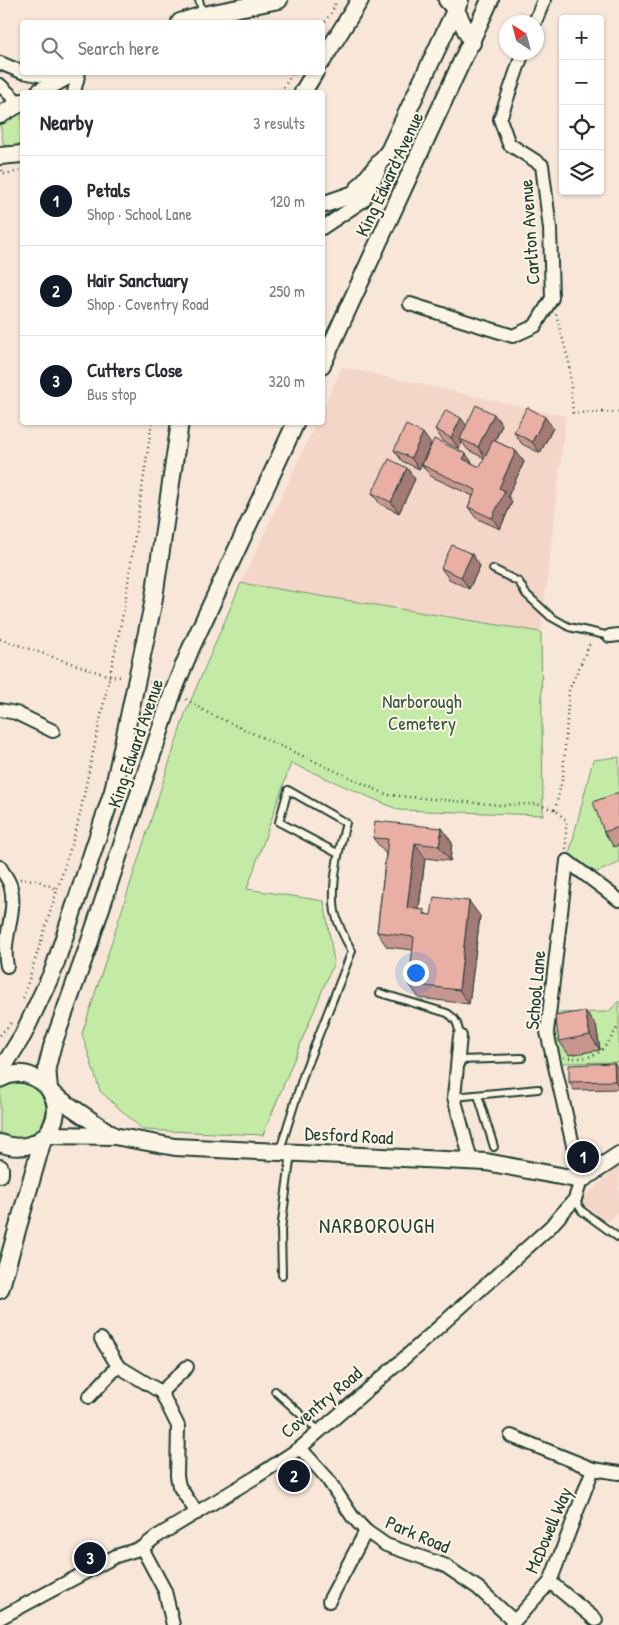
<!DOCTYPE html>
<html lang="en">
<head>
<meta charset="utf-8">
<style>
	:root { --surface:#fff; --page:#f2f2f3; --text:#2b2b33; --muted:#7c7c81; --line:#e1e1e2; --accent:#111827 }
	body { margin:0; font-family:"Patrick Hand",sans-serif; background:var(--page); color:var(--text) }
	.controls { position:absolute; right:15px; top:15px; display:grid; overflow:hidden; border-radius:5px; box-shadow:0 1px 4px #0004 }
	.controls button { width:45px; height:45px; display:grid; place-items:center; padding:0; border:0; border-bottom:1px solid var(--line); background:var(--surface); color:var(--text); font:25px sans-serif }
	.compass { position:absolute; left:499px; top:15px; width:45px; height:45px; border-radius:50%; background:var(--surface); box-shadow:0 1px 4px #0004; rotate:324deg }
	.you { position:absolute; left:415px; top:972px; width:18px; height:18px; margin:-12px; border:4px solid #fff; border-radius:50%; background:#1a73e8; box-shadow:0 0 0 8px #1a73e833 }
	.badge { display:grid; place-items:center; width:32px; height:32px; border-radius:50%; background:var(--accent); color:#fff; font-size:16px; font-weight:700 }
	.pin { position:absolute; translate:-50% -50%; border:2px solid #fff; box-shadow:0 1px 5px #0006 }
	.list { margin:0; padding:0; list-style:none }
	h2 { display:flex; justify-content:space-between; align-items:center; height:65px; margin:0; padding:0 20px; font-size:21px }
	h2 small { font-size:16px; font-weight:400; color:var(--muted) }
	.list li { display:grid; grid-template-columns:32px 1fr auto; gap:15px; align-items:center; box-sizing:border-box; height:90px; padding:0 20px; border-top:1px solid var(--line) }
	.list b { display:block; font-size:19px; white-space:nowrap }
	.list p { margin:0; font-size:16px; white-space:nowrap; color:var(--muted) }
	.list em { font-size:16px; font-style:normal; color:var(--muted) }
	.icon { flex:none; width:28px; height:28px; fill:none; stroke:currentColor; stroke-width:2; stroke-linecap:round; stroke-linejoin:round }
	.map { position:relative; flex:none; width:619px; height:1625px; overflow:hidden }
	.search { position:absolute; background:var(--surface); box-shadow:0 1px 4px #0004; left:20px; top:20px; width:305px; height:55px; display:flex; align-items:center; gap:12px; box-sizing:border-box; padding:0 18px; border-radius:5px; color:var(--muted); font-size:19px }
	.panel { position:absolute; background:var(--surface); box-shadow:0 1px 4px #0004; left:20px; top:90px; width:305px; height:335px; border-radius:5px }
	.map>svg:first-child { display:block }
	.built { fill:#f4d6c9 }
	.green { fill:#c4eba6; stroke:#72946d }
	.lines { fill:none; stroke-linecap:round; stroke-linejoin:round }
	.lane-casing { stroke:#1f3d34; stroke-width:10 }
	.street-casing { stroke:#1f3d34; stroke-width:16 }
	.secondary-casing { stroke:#1f3d34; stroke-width:20 }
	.path { stroke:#1f3d34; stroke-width:2.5; stroke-dasharray:1 4; stroke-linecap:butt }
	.lane { stroke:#fcf5e5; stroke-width:6 }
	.street { stroke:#fcf5e5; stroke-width:12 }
	.secondary { stroke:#fcf5e5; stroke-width:16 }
	.wall { fill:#c8968e; stroke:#1f3d34 }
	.shaded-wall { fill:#a37a74; stroke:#1f3d34 }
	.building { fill:#e9afa5; stroke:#1f3d34 }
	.labels { text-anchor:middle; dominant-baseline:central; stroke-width:4; stroke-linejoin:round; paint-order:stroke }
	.street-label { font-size:19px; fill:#1f3d34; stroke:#fcf5e5 }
	.park-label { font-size:19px; fill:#385745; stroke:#fcf5e5 }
	.quarter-label { font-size:21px; letter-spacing:1px; fill:#1f3d34; stroke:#fcf5e5 }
</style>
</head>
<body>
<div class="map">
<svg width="619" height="1625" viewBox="0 0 619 1625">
	<rect width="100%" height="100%" fill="#f8e7d8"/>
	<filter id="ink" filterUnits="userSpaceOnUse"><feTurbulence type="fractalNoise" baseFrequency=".02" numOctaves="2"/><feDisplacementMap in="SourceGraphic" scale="10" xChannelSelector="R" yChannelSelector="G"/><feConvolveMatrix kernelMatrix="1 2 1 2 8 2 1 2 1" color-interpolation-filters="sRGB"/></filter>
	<g filter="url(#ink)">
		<g class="built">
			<path d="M342 367 566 416 541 632 241 583 316 423 322 422 323 408Z"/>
			<path d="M619 1166V1210L608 1222 579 1201Z"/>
		</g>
		<g class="green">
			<path d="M22 111V145L4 146 0 124Z"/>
			<path d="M241 583 541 632 543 815 399 810 291 763 247 889 324 901 334 962 263 1135 143 1130 100 1091 82 1034 185 714Z"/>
			<path d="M619 757V863L597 872 575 862 569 855 593 760Z"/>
			<path d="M619 1001V1062L559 1063 552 1013 608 1012Z"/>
			<path d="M20 1081C70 1094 38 1158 0 1133V1087Z"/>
		</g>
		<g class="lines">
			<g class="lane-casing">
				<g id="lane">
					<path d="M199 0 203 14"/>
					<path d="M493 569 519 582 526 594 551 617 569 627 610 636"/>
					<path d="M380 993 447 1013C457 1019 458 1025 460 1036"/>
					<path d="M458 1060 522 1058"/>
					<path d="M478 1095 494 1147"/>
					<path d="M454 1097 538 1089"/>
					<path d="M280 1150 305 1070 352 951C345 939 338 926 335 912 331 886 339 848 346 823L288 790 279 822 337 853"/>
					<path d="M575 1200 582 1211 619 1238"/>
					<path d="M282 1275 281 1230 291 1153"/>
					<path d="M275 1391 319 1431"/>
				</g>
			</g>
			<g class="street-casing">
				<g id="street">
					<path d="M535 22 544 0"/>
					<path d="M0 63 22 72"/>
					<path d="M23 72 60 79"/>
					<path d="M0 85 22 106"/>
					<path d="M74 92 79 72"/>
					<path d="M322 228 364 200 379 171"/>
					<path d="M410 304 513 336 535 326 552 298 550 229 542 165 509 144 500 119 523 52"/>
					<path d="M610 636 619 635"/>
					<path d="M0 710 16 713 53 731"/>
					<path d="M567 861 619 900"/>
					<path d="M0 867C3 873 10 881 11 888 17 914 1 940 7 966"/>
					<path d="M460 1036 454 1097 471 1161"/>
					<path d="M101 1339 118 1366"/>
					<path d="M161 1392 187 1367"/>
					<path d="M89 1397 118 1366 161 1392 178 1426 177 1476 179 1486 197 1513"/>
					<path d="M511 1436 593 1469 619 1473"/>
					<path d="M300 1448 327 1478 352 1516 366 1531 386 1545 444 1565 478 1588 514 1621"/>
					<path d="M142 1548 165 1591 173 1625"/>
					<path d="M550 1582 596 1620"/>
					<path d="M329 1601 366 1531"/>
					<path d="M0 1618 116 1556 142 1548 156 1537 256 1477 300 1448 401 1361 550 1227 575 1199 581 1180 547 1032 567 861"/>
					<path d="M511 1625 550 1582 593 1469"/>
				</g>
			</g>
			<g class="secondary-casing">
				<g id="secondary">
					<path d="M447 0 456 10 472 43"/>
					<path d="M180 22 203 15 279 0"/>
					<path d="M322 61 360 0"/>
					<path d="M39 92 75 72"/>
					<path d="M303 92 315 72"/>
					<path d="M0 115 22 102"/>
					<path d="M0 156 22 154"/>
					<path d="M322 205 354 194 389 151 460 0"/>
					<path d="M322 365 490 0"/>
					<path d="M0 1072 23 1035 53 971 113 791 153 604 180 422"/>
					<path d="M0 1079C10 1073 23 1072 33 1077 79 1098 49 1163 0 1143"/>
					<path d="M49 1089 47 1067 52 1047 88 947 173 692 191 648 296 422"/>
					<path d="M51 1093 114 1136"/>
					<path d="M47 1135 114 1136 175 1147 486 1162 581 1180 619 1155"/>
					<path d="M0 1168V1174"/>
					<path d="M0 1290 43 1139"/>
				</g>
			</g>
			<g class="path">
				<path d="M322 26 334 8 336 0"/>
				<path d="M281 92 293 72"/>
				<path d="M2 170 3 174 22 171"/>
				<path d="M556 314 569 362 573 413 619 412"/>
				<path d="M0 639 109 676 123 677"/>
				<path d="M150 682 161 687"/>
				<path d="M186 699 204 711 388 795 500 805 537 804 555 810 566 820V850"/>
				<path d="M555 810 563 776 569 690 591 641"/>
				<path d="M20 879 36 880 57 889"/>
				<path d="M23 998 77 827 124 609 152 422"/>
				<path d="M0 1035 11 1023"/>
				<path d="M564 1058C600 1059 601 1054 619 1025"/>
			</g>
			<use href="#lane" class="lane"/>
			<use href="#street" class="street"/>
			<use href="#secondary" class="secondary"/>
		</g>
		<g class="wall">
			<path d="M502 425 495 441 516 451 524 462 508 496 512 502 500 529 476 518 468 507 473 496 430 476 422 465 473 464 480 467 484 458 468 450 462 442 459 449 443 441 435 429 467 426Z"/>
			<path d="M553 428 540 453 522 444 514 432Z"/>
			<path d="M431 444 419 469 402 461 394 450Z"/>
			<path d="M415 479 399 513 380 504 372 493Z"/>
			<path d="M480 566 469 589 449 579 441 568Z"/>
			<path d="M619 792V845L614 847 604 832Z"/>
			<path d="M442 828 452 843 450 861 425 858 419 909 428 915 480 916 469 1004 419 998 409 984 413 950 387 947 377 932 386 853 384 852 373 838Z"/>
			<path d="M585 1011 596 1025 600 1050 569 1055 559 1041Z"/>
			<path d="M619 1070V1089L574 1090 569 1082Z"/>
		</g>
		<g class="shaded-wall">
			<path d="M494 414 502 425 486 459 478 447Z"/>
			<path d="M545 417 553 428 540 453 532 442Z"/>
			<path d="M461 418 469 429 460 439 462 442 459 449 451 438Z"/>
			<path d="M423 433 431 444 419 469 411 458Z"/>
			<path d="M516 451 524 462 508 496 512 502 500 529 492 518 499 488Z"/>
			<path d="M466 454 474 465 463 459Z"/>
			<path d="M407 468 415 479 399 513 391 502Z"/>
			<path d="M472 554 480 566 469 589 461 577Z"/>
			<path d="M442 828 452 843 450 861 439 846Z"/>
			<path d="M415 843 425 858 417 923 407 908Z"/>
			<path d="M469 901 480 916 469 1004 459 990Z"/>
			<path d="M585 1011 596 1025 600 1050 590 1035Z"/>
			<path d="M614 1063 619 1070V1087L615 1081Z"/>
		</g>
		<g class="building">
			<path d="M476 405 494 414 478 447 460 439Z"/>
			<path d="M527 407 545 417 532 442 514 432Z"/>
			<path d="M446 410 461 418 451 438 435 429Z"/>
			<path d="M406 425 423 433 411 458 394 450Z"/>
			<path d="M434 439 466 454 463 459 480 467 493 440 516 451 499 488 505 491 492 518 468 507 476 490 422 465Z"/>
			<path d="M389 459 407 468 391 502 372 493Z"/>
			<path d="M452 545 472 554 461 577 441 568Z"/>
			<path d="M619 792V827L604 832 593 802Z"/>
			<path d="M375 821 442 828 439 846 415 843 407 908 425 910 424 914 431 915 434 897 469 901 459 990 409 984 414 937 377 932 388 839 373 838Z"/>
			<path d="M585 1011 590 1035 559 1041 555 1016Z"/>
			<path d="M614 1063 615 1081 569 1082V1065Z"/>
		</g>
	</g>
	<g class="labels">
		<g class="street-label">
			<text transform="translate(389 174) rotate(-65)">King Edward Avenue</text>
			<text transform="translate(529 232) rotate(-94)">Carlton Avenue</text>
			<text transform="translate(135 743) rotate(-71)">King Edward Avenue</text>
			<text transform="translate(535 990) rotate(-85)">School Lane</text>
			<text transform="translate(349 1135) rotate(3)">Desford Road</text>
			<text transform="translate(321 1402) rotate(-40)">Coventry Road</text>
			<text transform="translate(548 1530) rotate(-67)">McDowell Way</text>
			<text transform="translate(418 1534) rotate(23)">Park Road</text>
		</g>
		<g class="park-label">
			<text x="422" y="701">Narborough<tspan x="422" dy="22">Cemetery</tspan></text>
		</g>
		<g class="quarter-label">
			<text x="377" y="1225">NARBOROUGH</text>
		</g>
	</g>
</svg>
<div class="controls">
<button>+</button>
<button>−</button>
<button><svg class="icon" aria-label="locate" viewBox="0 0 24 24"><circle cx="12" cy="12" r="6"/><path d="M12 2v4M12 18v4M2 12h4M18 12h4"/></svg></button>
<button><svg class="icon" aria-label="layers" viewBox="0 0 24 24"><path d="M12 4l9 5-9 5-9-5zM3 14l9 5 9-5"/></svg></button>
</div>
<svg class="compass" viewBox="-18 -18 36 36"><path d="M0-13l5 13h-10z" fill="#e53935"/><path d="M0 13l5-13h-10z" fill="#7c7c81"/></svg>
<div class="you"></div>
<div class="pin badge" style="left:583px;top:1157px">1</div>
<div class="pin badge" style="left:294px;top:1476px">2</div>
<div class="pin badge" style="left:90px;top:1558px">3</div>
<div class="search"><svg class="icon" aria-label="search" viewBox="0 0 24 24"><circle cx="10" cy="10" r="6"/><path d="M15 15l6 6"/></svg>Search here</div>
<section class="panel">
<h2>Nearby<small>3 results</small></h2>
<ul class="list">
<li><span class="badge">1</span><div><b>Petals</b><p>Shop · School Lane</p></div><em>120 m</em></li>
<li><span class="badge">2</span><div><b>Hair Sanctuary</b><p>Shop · Coventry Road</p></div><em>250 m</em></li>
<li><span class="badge">3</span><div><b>Cutters Close</b><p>Bus stop</p></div><em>320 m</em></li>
</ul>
</section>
</div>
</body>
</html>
